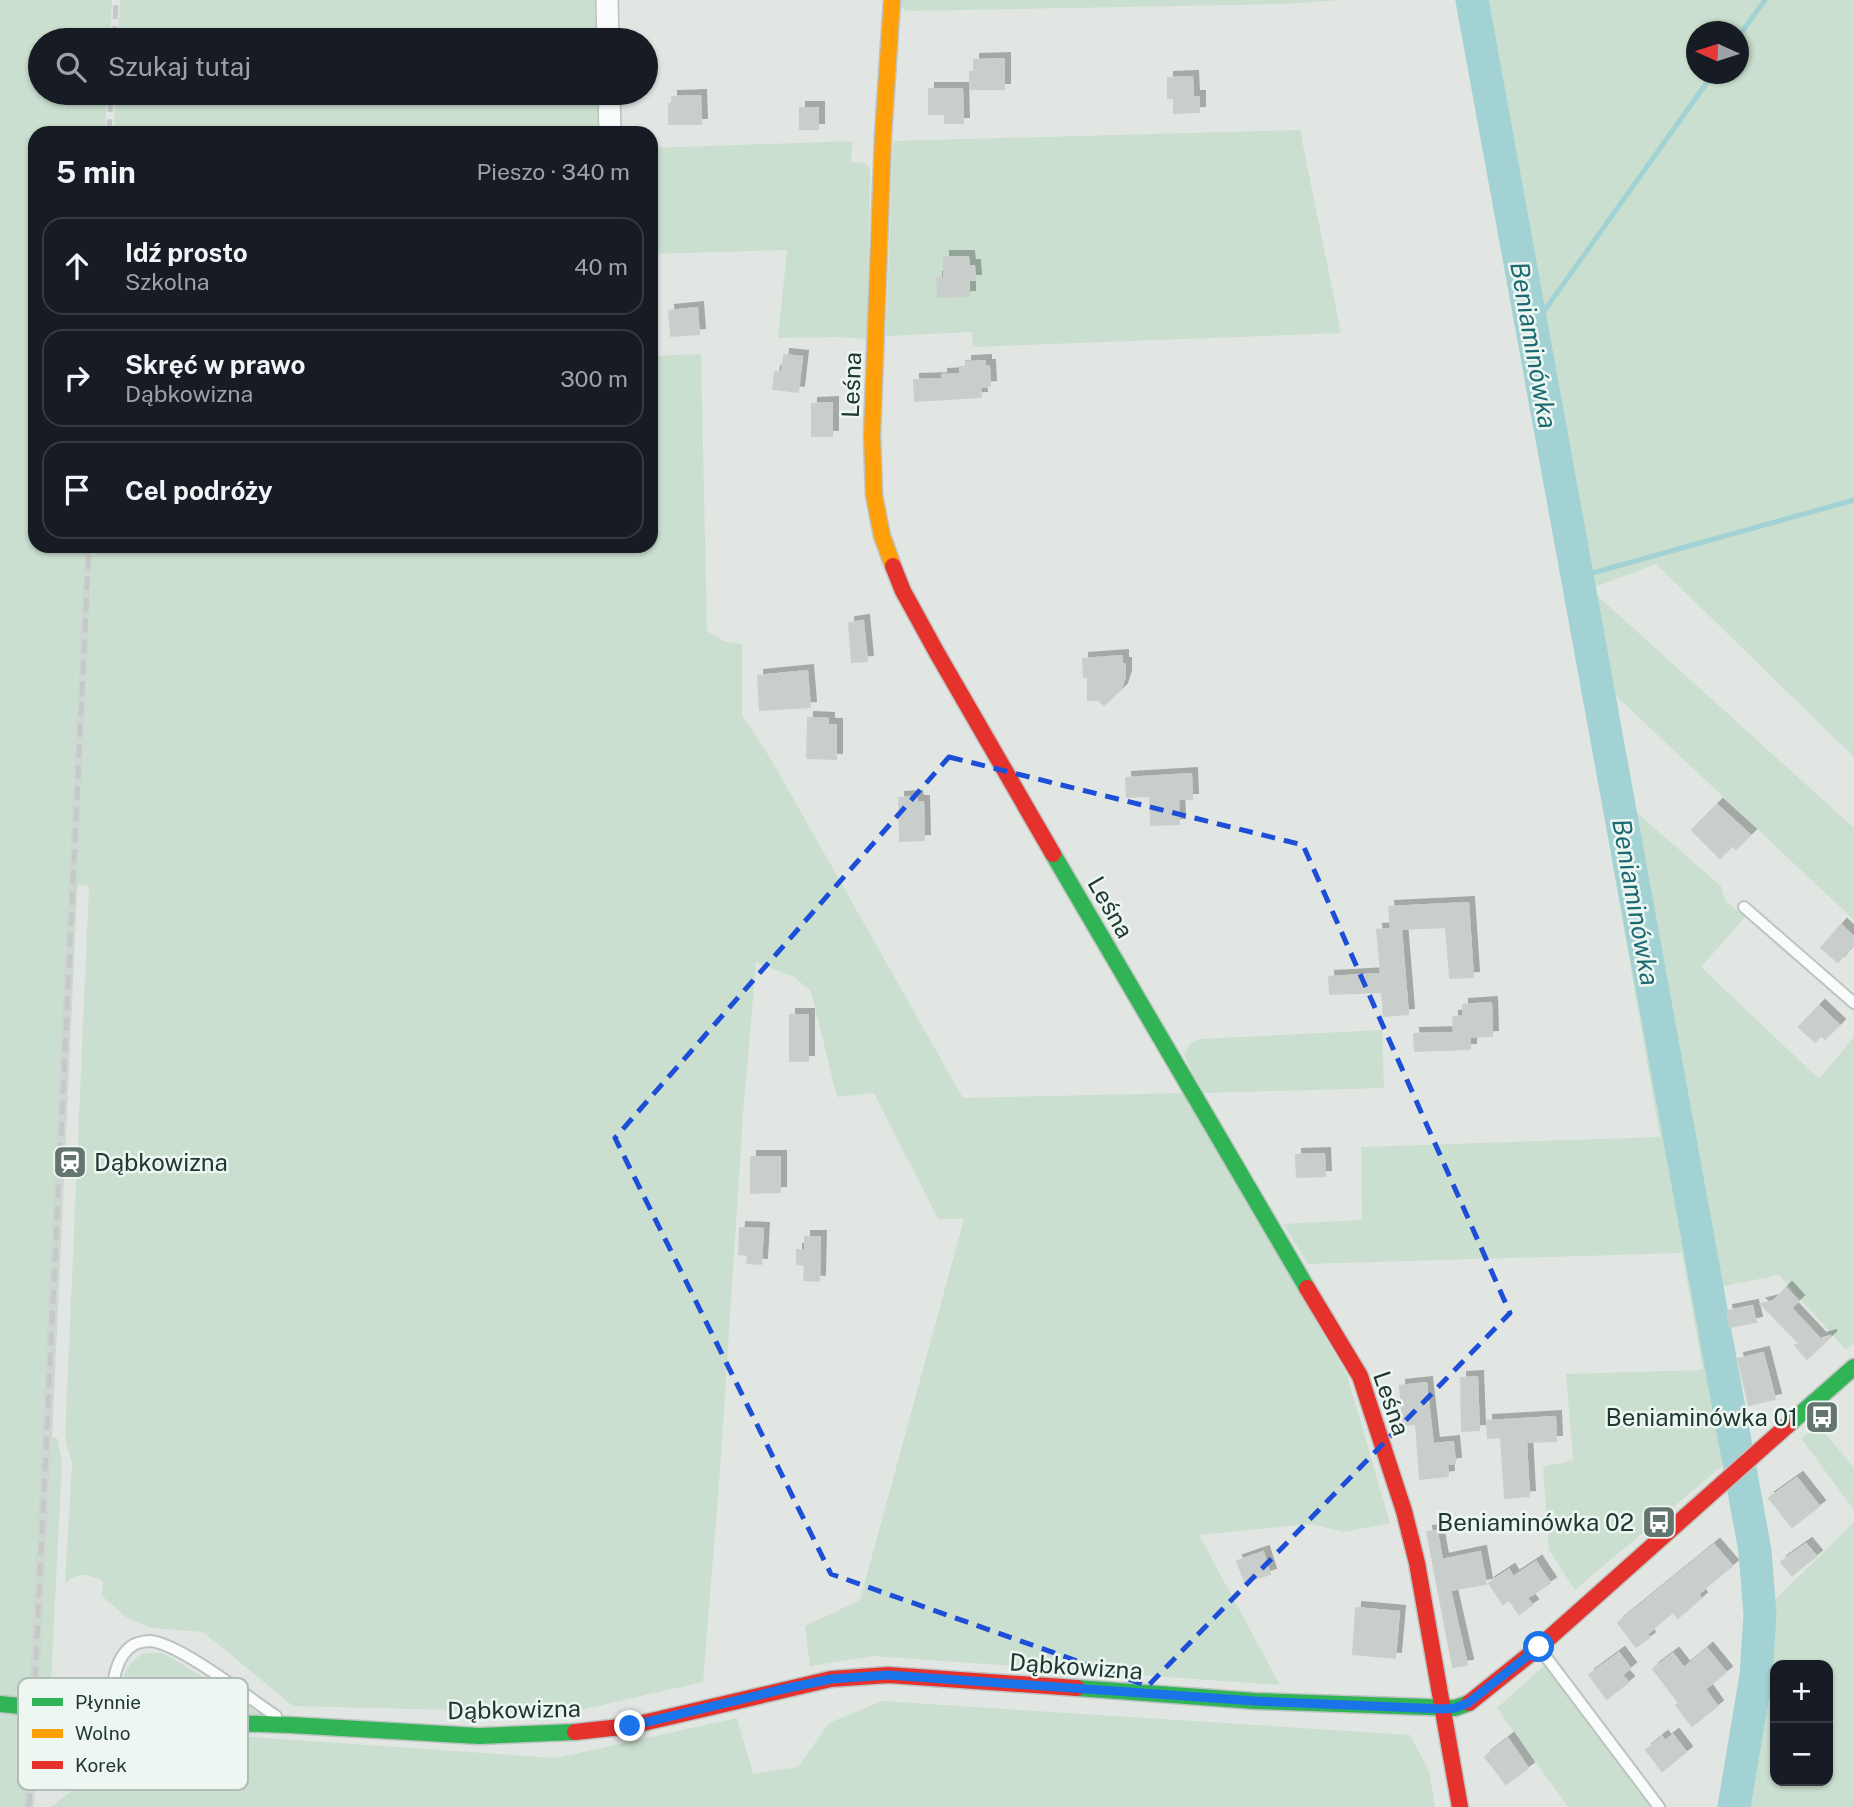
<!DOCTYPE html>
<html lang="pl">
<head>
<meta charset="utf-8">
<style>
	:root { --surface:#171b24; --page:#242831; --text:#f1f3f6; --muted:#9ea1a6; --line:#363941 }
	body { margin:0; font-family:"Public Sans",sans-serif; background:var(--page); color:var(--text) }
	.controls { position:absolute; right:21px; bottom:21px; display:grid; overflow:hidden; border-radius:14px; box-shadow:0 2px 5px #0004 }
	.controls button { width:63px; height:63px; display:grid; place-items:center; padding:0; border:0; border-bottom:2px solid var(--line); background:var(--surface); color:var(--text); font:35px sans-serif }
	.compass { position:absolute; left:1686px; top:21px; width:63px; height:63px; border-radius:50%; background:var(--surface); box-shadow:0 2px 5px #0004; rotate:273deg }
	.stop { position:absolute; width:21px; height:21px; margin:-16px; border:5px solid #1a73e8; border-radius:50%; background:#fff }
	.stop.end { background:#1a73e8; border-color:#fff; box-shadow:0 2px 7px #0008 }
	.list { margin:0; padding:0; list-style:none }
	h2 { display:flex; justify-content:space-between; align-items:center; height:91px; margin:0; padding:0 28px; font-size:30px }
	h2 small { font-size:23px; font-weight:400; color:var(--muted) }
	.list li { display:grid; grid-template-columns:46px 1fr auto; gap:21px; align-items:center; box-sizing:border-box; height:98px; margin:0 14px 14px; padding:0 14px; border:2px solid var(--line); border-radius:21px }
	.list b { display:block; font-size:26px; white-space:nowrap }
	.list p { margin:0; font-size:23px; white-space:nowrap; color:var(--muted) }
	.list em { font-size:23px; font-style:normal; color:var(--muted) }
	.icon { flex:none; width:38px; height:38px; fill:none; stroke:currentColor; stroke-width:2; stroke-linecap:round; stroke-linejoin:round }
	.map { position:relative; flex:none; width:1854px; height:1807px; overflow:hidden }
	.search { position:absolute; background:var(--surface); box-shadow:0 2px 5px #0004; left:28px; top:28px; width:630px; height:77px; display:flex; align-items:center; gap:18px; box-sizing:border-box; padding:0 24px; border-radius:38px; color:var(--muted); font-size:26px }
	.panel { position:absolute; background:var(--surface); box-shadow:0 2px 5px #0004; left:28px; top:126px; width:630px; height:427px; border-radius:21px }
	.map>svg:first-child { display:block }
	.built { fill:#ced8d3 }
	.green { fill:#cadfcf; fill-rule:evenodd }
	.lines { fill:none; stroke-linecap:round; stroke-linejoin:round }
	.stream { stroke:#a2d2d4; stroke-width:5 }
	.river { stroke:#a2d2d4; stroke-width:33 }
	.building { fill:#c8cecb; stroke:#cacfcc; stroke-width:2; filter:url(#shadow) }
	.lane-casing { stroke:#bec3c0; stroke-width:14 }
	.street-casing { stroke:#bec3c0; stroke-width:24 }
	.fast-casing { stroke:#bdc4c1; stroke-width:19 }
	.slow-casing { stroke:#bdc4c1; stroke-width:19 }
	.jam-casing { stroke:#bdc4c1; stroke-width:19 }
	.lane { stroke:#fafbfb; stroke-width:10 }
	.street { stroke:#fafbfb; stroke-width:21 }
	.fast { stroke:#30b455; stroke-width:16 }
	.slow { stroke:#ff9f0a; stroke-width:16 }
	.jam { stroke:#e5322d; stroke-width:16 }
	.rail { stroke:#c5c9c8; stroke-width:5; stroke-dasharray:14 7; stroke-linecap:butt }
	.route { stroke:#1a73e8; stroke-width:9 }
	.marked { fill:none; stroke:#1d4ed8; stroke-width:5; stroke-dasharray:14 9; stroke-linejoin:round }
	.labels { text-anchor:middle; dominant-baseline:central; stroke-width:5; stroke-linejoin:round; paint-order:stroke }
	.street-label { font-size:24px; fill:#203830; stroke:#eef6f2 }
	.poi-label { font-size:24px; fill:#203830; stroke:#eef6f2; text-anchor:end }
	.water-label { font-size:26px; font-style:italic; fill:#1c6b72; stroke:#eef6f2 }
	.key { fill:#eef6f2; stroke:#b0bdb8; stroke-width:2 }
	.key-label { font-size:19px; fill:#203830 }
</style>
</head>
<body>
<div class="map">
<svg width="1854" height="1807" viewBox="0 0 1854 1807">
	<defs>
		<filter id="shadow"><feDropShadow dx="6" dy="-6" stdDeviation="0" flood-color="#0004"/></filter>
	</defs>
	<rect width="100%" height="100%" fill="#e1e6e3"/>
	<g class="built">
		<path d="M84 546H93L40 1700 28 1699Z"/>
		<path d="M27 1715 39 1717 34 1807H23Z"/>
	</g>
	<g class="green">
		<path d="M0 0H112L110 40H40V93H107L105 133H35V546H84L28 1699 0 1696Z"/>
		<path d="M120 0H598L599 40H118Z"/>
		<path d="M901 0H1341L1283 4 907 11 900 7Z"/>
		<path d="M1456 0H1854V757L1656 564 1590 589 1854 828V920L1613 693 1636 812 1721 886 1725 900 1745 917 1701 967 1819 1079 1854 1037V1343L1846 1350 1779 1275 1720 1287 1746 1442 1721 1462 1722 1466 1575 1590 1549 1550 1543 1467 1573 1460 1566 1374 1703 1370 1682 1253 1308 1264 1283 1224 1362 1220 1361 1147 1660 1137 1566 594ZM1696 32H1738V74H1696Z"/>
		<path d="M115 93H600L601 133H114Z"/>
		<path d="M1300 130 1341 333 973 347 972 332 886 336 893 141Z"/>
		<path d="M852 141 851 162 864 163 870 168 867 339 836 337 778 338 787 250 651 254V148Z"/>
		<path d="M701 354 707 631 724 641 742 644V715L772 761 963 1098 1183 1093 1347 1375 1390 1523 1344 1532 1311 1524 1199 1535 1280 1685 873 1656 810 1666 805 1626 860 1600 964 1219H938L874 1093 837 1097 811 991 794 977 756 962 743 1115 720 1471 703 1682 567 1713 293 1706 203 1632 152 1628 126 1617 102 1596 103 1581C88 1574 77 1571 65 1584L72 1463 65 1438 89 886 77 885 93 546H651V356Z"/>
		<path d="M1382 1030 1384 1088 1203 1093 1184 1055 1190 1044 1199 1039Z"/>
		<path d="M1819 1426 1854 1468V1510L1801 1438Z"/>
		<path d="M52 1438H57L62 1463 50 1702 40 1700Z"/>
		<path d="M1854 1522V1807H1748L1766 1691 1775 1600ZM1775 1665H1828V1781H1775Z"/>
		<path d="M143 1653H162L172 1658 266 1717 134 1706C116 1686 121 1668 143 1653Z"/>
		<path d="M1545 1665 1652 1807H1568L1497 1708Z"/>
		<path d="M882 1701 1410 1735 1429 1771 1435 1807H51L93 1774 99 1722 130 1727 146 1748 165 1731 556 1758 737 1718 753 1774 798 1767 829 1723Z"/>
		<path d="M0 1712 27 1715 23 1807H0Z"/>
	</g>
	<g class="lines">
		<g class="stream">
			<path d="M1738 37 1765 0"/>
			<path d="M1532 328 1713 74"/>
			<path d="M1578 577 1854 500"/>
		</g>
		<path class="river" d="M1472 0 1755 1551 1760 1615 1756 1676 1734 1807"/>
	</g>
	<g class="building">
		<path d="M1004 59V89H970V72H974V60Z"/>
		<path d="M1192 77 1193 97H1199V112L1174 113V98H1168V78Z"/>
		<path d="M929 89H962L963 123H945V114H929Z"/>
		<path d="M700 96 701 124H669V104H672V97Z"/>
		<rect x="800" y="108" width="18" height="21"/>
		<path d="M944 257H968L969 266H974L975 280H969V296L938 297 937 278H944Z"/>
		<path d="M697 308 699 334 671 336 669 311Z"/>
		<path d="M784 355 802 357 798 392 773 389 775 372 782 373Z"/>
		<path d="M985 361V366H989L990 386 980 387 981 397 915 401 914 380 942 379V375L960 374V367H966V362Z"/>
		<path d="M832 403V436H812V404Z"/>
		<path d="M863 621 867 661 852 662 849 623Z"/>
		<path d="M1122 656V664H1125V676L1121 689 1104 705 1099 700H1088V677H1084L1083 659Z"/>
		<path d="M807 671 810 707 760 710 758 676Z"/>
		<path d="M808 718 828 719V725H836V759L807 758Z"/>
		<path d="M1191 774 1192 799H1178L1179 824 1151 825 1150 796 1127 797 1126 778Z"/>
		<path d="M916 797 917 802H923L924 840 900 841 899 798Z"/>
		<path d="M1717 805 1750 835 1736 849 1732 845 1720 858 1692 830Z"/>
		<path d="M1468 903 1473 977 1450 978 1446 927 1401 929 1408 1014 1384 1016 1382 992 1330 994 1329 977 1381 974 1377 930 1391 929 1389 907Z"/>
		<path d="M1841 925 1854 937V943L1838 962 1821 948Z"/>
		<path d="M1491 1003 1492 1036 1470 1037V1049L1415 1051 1414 1034 1454 1033 1453 1017 1463 1016V1005Z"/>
		<path d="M1819 1006 1839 1025 1825 1039 1821 1035 1815 1042 1799 1027Z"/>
		<rect x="790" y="1015" width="18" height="46"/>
		<path d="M1324 1154 1325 1176 1297 1177 1296 1155Z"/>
		<path d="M751 1157H780V1192L751 1193Z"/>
		<path d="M740 1228 763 1229 761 1264 747 1263 748 1255 739 1254Z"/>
		<path d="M805 1237H820L819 1281 804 1280 805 1265 797 1264V1250L805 1251Z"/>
		<path d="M1786 1288 1798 1301 1791 1308 1820 1339 1831 1336 1807 1359 1795 1345 1800 1344 1761 1304 1774 1301Z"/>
		<path d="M1752 1306 1756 1322 1730 1327 1727 1311Z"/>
		<path d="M1763 1353 1775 1399 1749 1405 1738 1359Z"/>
		<path d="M1477 1377 1479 1430 1462 1431 1461 1378Z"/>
		<path d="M1426 1383 1433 1444 1453 1442 1455 1463 1447 1464 1448 1476 1420 1479 1416 1424 1403 1425 1400 1386Z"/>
		<path d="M1555 1417 1556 1441 1526 1442 1529 1496 1505 1498 1501 1437 1488 1438 1487 1421Z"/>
		<path d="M1797 1478 1819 1506 1792 1527 1769 1498Z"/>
		<path d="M1437 1531 1442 1560 1480 1552 1486 1584 1450 1590 1467 1665 1453 1667 1427 1532Z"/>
		<path d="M1806 1544 1816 1556 1792 1575 1781 1562Z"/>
		<path d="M1714 1545 1732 1566 1698 1594 1701 1598 1678 1618 1673 1612 1647 1634 1649 1638 1636 1647 1618 1623Z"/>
		<path d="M1263 1552 1270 1574 1245 1582 1237 1561Z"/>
		<path d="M1536 1562 1550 1583 1527 1598 1532 1605 1519 1614 1509 1600 1503 1604 1489 1583 1509 1570 1513 1577Z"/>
		<path d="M1356 1608 1399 1612 1395 1658 1353 1654Z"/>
		<path d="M1707 1649 1726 1672 1705 1689 1717 1706 1692 1726 1676 1705 1679 1703 1653 1669 1673 1654 1684 1668Z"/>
		<path d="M1619 1653 1630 1668 1622 1675 1628 1682 1607 1699 1589 1675Z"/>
		<path d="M1673 1735 1686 1752 1662 1771 1646 1750 1662 1737 1665 1741Z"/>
		<path d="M1508 1739 1528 1768 1506 1784 1485 1757Z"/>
	</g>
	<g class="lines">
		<g class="lane-casing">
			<g id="lane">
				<path d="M1744 907 1854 1003"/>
				<path d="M1540 1649 1659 1807"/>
				<path d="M110 1714C112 1693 112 1656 135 1644 138 1643 147 1641 150 1641 179 1643 249 1698 276 1716"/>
			</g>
		</g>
		<g class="street-casing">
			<g id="street">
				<path d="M607 0 608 40"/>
				<path d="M609 93 610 133"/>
			</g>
		</g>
		<g class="fast-casing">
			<g id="fast">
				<path d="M1053 854 1307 1288"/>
				<path d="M1788 1425 1854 1367"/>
				<path d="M1077 1688 1255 1701 1455 1708 1469 1703"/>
				<path d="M0 1704 165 1721 290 1725 479 1736 575 1732"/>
			</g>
		</g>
		<g class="slow-casing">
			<path id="slow" d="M892 0 883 136 872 435 874 495 882 536 893 566"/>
		</g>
		<g class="jam-casing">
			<g id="jam">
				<path d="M893 566 903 591 937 653 1053 854"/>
				<path d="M1307 1288 1360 1376 1404 1511 1417 1563 1460 1807"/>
				<path d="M1469 1703 1539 1647 1788 1425"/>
				<path d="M575 1732 630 1726 831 1679 888 1675 1077 1688"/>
			</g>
		</g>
		<use href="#lane" class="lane"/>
		<use href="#street" class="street"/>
		<use href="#fast" class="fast"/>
		<use href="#slow" class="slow"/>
		<use href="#jam" class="jam"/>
		<g class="rail">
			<path d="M114 40 116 0"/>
			<path d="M109 133 111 93"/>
			<path d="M29 1807 89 546"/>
		</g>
	</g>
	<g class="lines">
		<path class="route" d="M630 1726 788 1688 831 1679 888 1675 1255 1701 1443 1709 1455 1708 1468 1703 1539 1647"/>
	</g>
	<path class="marked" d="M949 757 1303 845 1510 1313 1148 1686 831 1574 615 1138Z"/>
	<defs>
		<g id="station-square" transform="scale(1.75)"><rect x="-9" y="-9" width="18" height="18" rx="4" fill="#64756f" stroke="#eef6f2"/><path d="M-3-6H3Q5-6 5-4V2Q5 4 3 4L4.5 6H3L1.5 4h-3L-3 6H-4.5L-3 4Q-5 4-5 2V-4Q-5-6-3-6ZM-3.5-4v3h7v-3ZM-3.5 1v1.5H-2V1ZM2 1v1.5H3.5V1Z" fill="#fff"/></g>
		<g id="bus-square" transform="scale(1.75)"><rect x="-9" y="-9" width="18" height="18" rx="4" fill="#64756f" stroke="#eef6f2"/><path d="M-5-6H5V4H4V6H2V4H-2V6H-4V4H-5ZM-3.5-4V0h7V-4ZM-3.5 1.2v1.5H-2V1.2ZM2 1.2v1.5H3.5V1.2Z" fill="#fff"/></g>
	</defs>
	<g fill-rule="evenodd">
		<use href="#station-square" x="70" y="1162"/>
		<use href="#bus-square" x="1822" y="1417"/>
		<use href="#bus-square" x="1659" y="1522"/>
	</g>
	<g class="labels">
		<g class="street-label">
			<text transform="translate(851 385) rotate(-88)">Leśna</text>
			<text transform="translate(1111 907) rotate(60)">Leśna</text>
			<text transform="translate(1392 1403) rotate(71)">Leśna</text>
			<text transform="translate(1076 1666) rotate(4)">Dąbkowizna</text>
			<text transform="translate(514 1709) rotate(-1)">Dąbkowizna</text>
		</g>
		<g class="poi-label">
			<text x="94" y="1162" text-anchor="start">Dąbkowizna</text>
			<text x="1798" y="1417">Beniaminówka 01</text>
			<text x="1634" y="1522">Beniaminówka 02</text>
		</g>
		<g class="water-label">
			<text transform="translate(1534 345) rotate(80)">Beniaminówka</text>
			<text transform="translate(1636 902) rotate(80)">Beniaminówka</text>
		</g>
	</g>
	<rect x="18" y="1678" width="230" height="112" rx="10" class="key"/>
	<rect x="32" y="1698" width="31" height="8" fill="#30b455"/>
	<rect x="32" y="1729" width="31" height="9" fill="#ff9f0a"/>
	<rect x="32" y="1761" width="31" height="8" fill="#e5322d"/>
	<g class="key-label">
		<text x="75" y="1709">Płynnie</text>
		<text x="75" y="1740">Wolno</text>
		<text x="75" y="1772">Korek</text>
	</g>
</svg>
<div class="controls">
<button>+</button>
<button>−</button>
</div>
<svg class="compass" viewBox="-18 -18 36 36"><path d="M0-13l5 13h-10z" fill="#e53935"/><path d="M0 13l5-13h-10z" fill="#9ea1a6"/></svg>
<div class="stop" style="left:1539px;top:1647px"></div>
<div class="stop end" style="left:630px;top:1726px"></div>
<div class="search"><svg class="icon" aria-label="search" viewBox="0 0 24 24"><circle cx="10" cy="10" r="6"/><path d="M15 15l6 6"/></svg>Szukaj tutaj</div>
<section class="panel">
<h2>5 min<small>Pieszo · 340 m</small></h2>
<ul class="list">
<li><svg class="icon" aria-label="ahead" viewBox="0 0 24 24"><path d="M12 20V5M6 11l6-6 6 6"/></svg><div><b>Idź prosto</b><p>Szkolna</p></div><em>40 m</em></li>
<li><svg class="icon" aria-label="right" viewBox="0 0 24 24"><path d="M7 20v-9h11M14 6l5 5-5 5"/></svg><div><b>Skręć w prawo</b><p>Dąbkowizna</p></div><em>300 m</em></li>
<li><svg class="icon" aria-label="arrive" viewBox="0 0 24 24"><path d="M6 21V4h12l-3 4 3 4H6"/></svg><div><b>Cel podróży</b></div></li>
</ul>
</section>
</div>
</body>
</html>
